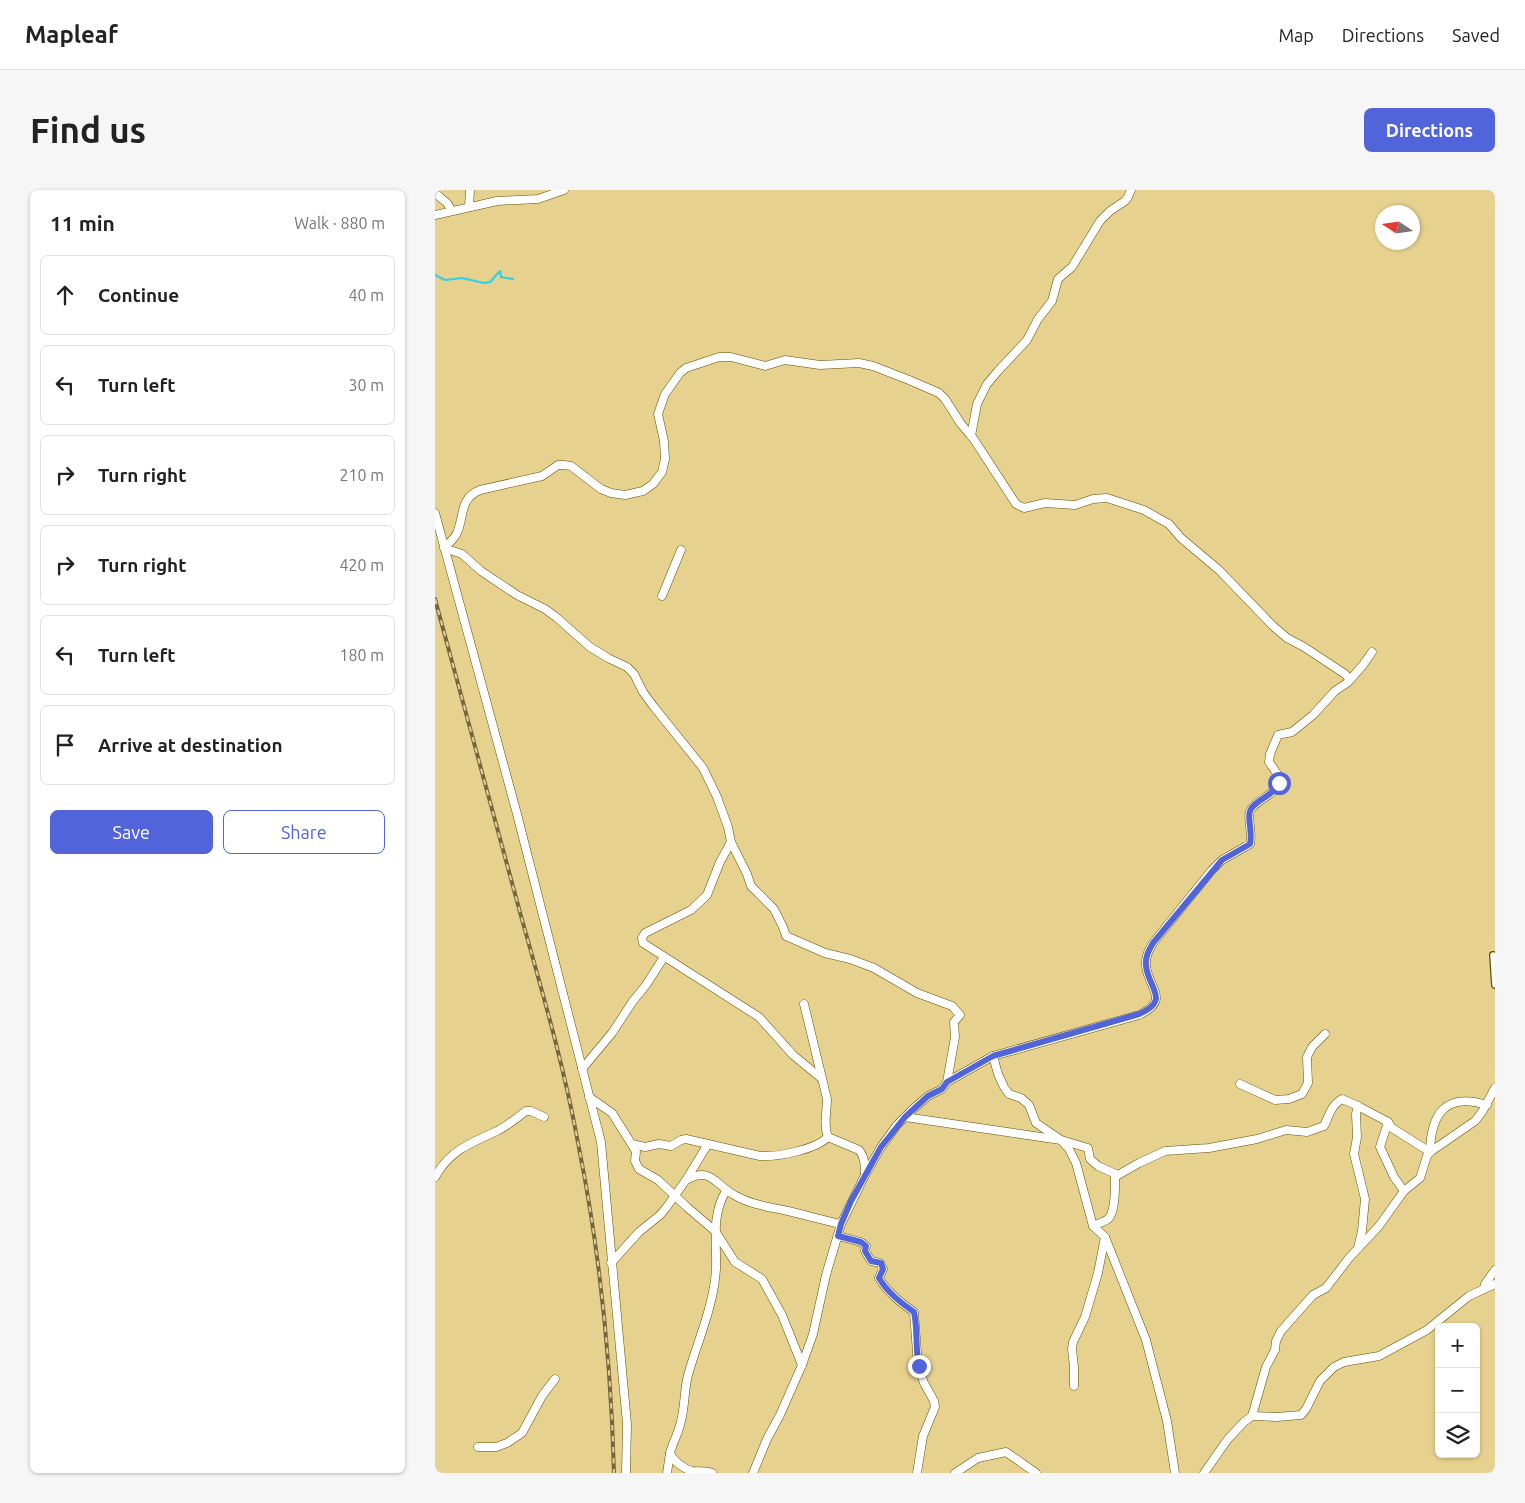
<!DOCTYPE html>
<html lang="en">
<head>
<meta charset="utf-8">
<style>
	:root { --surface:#fff; --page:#f6f6f6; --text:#222; --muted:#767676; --line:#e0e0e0; --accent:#5164da }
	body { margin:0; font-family:Ubuntu,sans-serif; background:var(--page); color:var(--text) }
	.controls { position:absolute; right:15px; bottom:15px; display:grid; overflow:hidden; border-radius:8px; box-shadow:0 1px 4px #0004 }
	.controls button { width:45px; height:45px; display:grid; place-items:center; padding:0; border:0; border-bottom:1px solid var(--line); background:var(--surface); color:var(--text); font:25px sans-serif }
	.compass { position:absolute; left:940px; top:15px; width:45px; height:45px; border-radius:50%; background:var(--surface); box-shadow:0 1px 4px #0004; rotate:282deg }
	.stop { position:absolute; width:15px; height:15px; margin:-11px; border:4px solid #5164da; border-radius:50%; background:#fff }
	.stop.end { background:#5164da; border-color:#fff; box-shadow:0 1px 5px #0008 }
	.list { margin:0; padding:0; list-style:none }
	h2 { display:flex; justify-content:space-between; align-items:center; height:65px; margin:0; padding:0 20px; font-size:21px }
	h2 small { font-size:16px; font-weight:400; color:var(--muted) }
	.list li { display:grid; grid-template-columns:32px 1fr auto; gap:15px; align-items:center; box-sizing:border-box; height:80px; margin:0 10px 10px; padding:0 10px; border:1px solid var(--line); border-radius:8px }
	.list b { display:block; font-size:19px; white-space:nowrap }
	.list em { font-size:16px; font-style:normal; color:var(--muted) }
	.actions { display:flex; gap:10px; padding:15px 20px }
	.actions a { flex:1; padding:11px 0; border:1px solid var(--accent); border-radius:8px; text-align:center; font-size:18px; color:var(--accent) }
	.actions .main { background:var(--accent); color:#fff }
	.icon { flex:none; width:28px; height:28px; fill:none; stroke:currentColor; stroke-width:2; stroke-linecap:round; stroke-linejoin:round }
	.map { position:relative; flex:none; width:1060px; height:1283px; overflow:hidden; border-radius:8px }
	header { display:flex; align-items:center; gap:30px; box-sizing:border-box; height:70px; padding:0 25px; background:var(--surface); border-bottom:1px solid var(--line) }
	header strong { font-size:24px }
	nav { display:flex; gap:28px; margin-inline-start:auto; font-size:18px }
	.intro { display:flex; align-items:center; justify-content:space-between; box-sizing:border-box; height:120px; padding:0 30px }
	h1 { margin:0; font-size:35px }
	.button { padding:12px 22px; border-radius:8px; background:var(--accent); color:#fff; font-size:18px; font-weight:700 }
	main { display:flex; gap:30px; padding:0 30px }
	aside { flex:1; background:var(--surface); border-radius:8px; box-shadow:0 1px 4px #0004 }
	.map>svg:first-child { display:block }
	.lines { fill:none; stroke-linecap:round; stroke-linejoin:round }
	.stream { stroke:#2ecfea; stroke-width:2 }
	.pedestrian-casing { stroke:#645003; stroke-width:8 }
	.minor-casing { stroke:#645003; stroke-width:9 }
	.pedestrian { stroke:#fff; stroke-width:5.5 }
	.minor { stroke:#fff; stroke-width:8 }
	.rail-casing { stroke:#74673f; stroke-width:4 }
	.rail { stroke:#e6d18e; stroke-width:2; stroke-dasharray:5.5; stroke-linecap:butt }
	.route { stroke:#5164da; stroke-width:6 }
</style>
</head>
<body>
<header>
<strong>Mapleaf</strong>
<nav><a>Map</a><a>Directions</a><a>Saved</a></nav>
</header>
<div class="intro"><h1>Find us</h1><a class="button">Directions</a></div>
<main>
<aside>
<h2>11 min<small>Walk · 880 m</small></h2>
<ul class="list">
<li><svg class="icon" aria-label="ahead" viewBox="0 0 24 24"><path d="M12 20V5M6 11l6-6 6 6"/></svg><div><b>Continue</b></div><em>40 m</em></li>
<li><svg class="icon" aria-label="left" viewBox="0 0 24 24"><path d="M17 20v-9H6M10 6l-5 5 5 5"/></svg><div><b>Turn left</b></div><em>30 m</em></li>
<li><svg class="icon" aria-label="right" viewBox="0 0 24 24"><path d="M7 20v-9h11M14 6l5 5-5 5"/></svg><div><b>Turn right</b></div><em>210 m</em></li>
<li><svg class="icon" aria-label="right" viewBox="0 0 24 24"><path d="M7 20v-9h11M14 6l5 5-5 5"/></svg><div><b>Turn right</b></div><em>420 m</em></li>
<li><svg class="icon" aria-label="left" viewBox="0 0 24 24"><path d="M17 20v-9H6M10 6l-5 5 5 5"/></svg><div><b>Turn left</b></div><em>180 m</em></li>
<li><svg class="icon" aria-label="arrive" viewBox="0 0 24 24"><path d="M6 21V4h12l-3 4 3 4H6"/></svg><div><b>Arrive at destination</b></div></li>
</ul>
<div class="actions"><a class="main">Save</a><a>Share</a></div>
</aside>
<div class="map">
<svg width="1060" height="1283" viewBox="0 0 1060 1283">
	<rect width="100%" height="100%" fill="#e6d18e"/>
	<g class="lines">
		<path class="stream" d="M0 85 10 90 27 88 49 93 55 92 65 81 66 87 78 89"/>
		<g class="pedestrian-casing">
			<path id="pedestrian" d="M1058 765 1060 795"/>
		</g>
		<g class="minor-casing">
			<g id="minor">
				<path d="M0 3 12 13 17 21"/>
				<path d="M34 17 35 0"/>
				<path d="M0 25 62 11 103 9 129 0"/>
				<path d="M536 246 542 214 552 194 563 181 592 150 603 129 617 111 623 89 637 77 665 31 675 21 690 11 693 7 696 0"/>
				<path d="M0 323 82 624 166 952 192 1234 191 1283"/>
				<path d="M227 406 246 360"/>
				<path d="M914 491 928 475 937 462"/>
				<path d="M296 652 285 672 272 705 256 720 210 743 207 748 208 753 324 827 358 865 386 888"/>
				<path d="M369 814 392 909C392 922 388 935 393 947L424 960C430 967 430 976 430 985"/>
				<path d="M558 866 563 884 569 897 574 904 586 908 594 915 601 933 626 950 634 959 641 973 658 1036 670 1047 711 1150 732 1231 740 1283"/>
				<path d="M147 879 177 843 198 811 211 795 229 767"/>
				<path d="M805 894 840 910 854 909 867 904 873 893 872 867 877 857 890 844"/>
				<path d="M154 907 177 923 199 958 201 962 200 971 204 979 223 990 253 1018 280 1041 300 1072 327 1089 347 1125 367 1175"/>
				<path d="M470 927 626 950 653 958 655 969 663 976 683 985 704 973 730 961 774 958 822 949 851 940 872 942 889 936C894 926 896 915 907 909L923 916 953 932 945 957 959 987 969 1001"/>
				<path d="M953 932 957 938 995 962"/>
				<path d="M197 954 210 957 224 954 236 956 246 950 251 949 325 966C342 967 380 960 393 947"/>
				<path d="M995 962C996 923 1011 902 1052 915"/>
				<path d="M0 987C15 960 36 953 62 941 72 936 82 928 91 921H96L109 927"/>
				<path d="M251 990C278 976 279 995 301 1006 317 1015 335 1017 353 1021 370 1025 388 1030 406 1034"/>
				<path d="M658 1036C662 1034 669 1032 673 1029 681 1022 680 995 680 985"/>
				<path d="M403 1046 426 1052 431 1056 430 1061 436 1071 445 1073 448 1079 444 1088C453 1103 465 1112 479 1122L483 1176 489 1193 499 1211 500 1217 488 1246 482 1283"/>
				<path d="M923 1058 927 1041 930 1009 919 964 922 947 921 924 923 916"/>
				<path d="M176 1073 204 1042 225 1025 231 1018 251 990 273 954"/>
				<path d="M1049 1098 1050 1094 1060 1080"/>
				<path d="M639 1196V1177L637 1159 638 1152 650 1127 663 1083 670 1047"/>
				<path d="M817 1226 831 1177 840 1160 841 1151 846 1141 878 1105 891 1098 914 1068 944 1036 969 1001 985 988 992 966 995 962 1040 931 1047 922 1060 898"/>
				<path d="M43 1257H61L72 1253 87 1243 107 1206 120 1189"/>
				<path d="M232 1283 235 1263"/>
				<path d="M277 1283C270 1280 264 1282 257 1281 249 1279 238 1271 235 1263 238 1252 244 1242 246 1231 250 1216 249 1200 253 1185 263 1150 279 1115 281 1079 282 1052 276 1025 291 1001"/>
				<path d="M318 1283 332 1249 345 1225 367 1175 378 1144 391 1085 406 1034 430 985 446 957 462 935 477 920 493 906 507 899 512 892 558 866 704 825C737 810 712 797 711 775 710 767 714 760 718 753L777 680 787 670 815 654C818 643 812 629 815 621 820 610 839 606 844 593L843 585 834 572 835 564 843 545 857 542 878 525 900 501 912 493 915 490 910 484 869 457 852 448 838 436 784 380 746 348 734 334 723 328 709 320 672 308 658 309 640 315 610 313 589 318 581 314 538 248 526 234 510 209 504 203 474 190 438 176 424 173 385 175 350 170 330 176 296 167H284L251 178 245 183 230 204 223 224 229 251 230 269 227 282 218 294 208 301 190 305 176 303 166 299 136 276 129 275H123L107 286 45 300C24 309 30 324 22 343 20 348 14 353 9 358L27 364 46 381 82 405 110 419 121 427 155 457 173 468 192 477 199 484 208 502 219 517 268 578 282 607 293 637 296 652 312 684 316 696 339 719 348 737 351 746 390 763 415 769 439 778 482 803 517 816 525 825 519 832 520 847 512 892"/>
				<path d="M520 1283 543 1268 571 1262 601 1283"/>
				<path d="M769 1283 793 1249 809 1232 817 1226 842 1227 866 1225 871 1219 885 1191 899 1177 909 1172 944 1166 992 1140 1034 1106 1060 1094"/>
			</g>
		</g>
		<use href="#pedestrian" class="pedestrian"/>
		<use href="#minor" class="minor"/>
		<g class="rail-casing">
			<path id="rail" d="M0 409C29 515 57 620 86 726 107 801 129 876 143 953 165 1062 176 1172 179 1283"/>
		</g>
		<use href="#rail" class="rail"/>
	</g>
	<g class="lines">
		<path class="route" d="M484 1176C480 1158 483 1140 479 1122 465 1112 453 1103 444 1088L448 1079 446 1073 436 1071 430 1061 431 1056 426 1052 403 1046 406 1034 416 1011 446 957 470 927 493 906 507 899 512 892 558 866 704 824C737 810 712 797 711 775 710 767 714 760 718 753L787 670 815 654C818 643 812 629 815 621 819 610 839 606 844 593"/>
	</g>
</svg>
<div class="controls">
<button>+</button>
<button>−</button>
<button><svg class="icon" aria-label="layers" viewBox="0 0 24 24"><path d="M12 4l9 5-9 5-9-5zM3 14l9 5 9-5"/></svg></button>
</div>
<svg class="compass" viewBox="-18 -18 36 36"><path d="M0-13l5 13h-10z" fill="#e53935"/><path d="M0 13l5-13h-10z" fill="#767676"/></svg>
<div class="stop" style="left:844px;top:593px"></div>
<div class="stop end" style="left:484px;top:1176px"></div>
</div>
</main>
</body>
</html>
